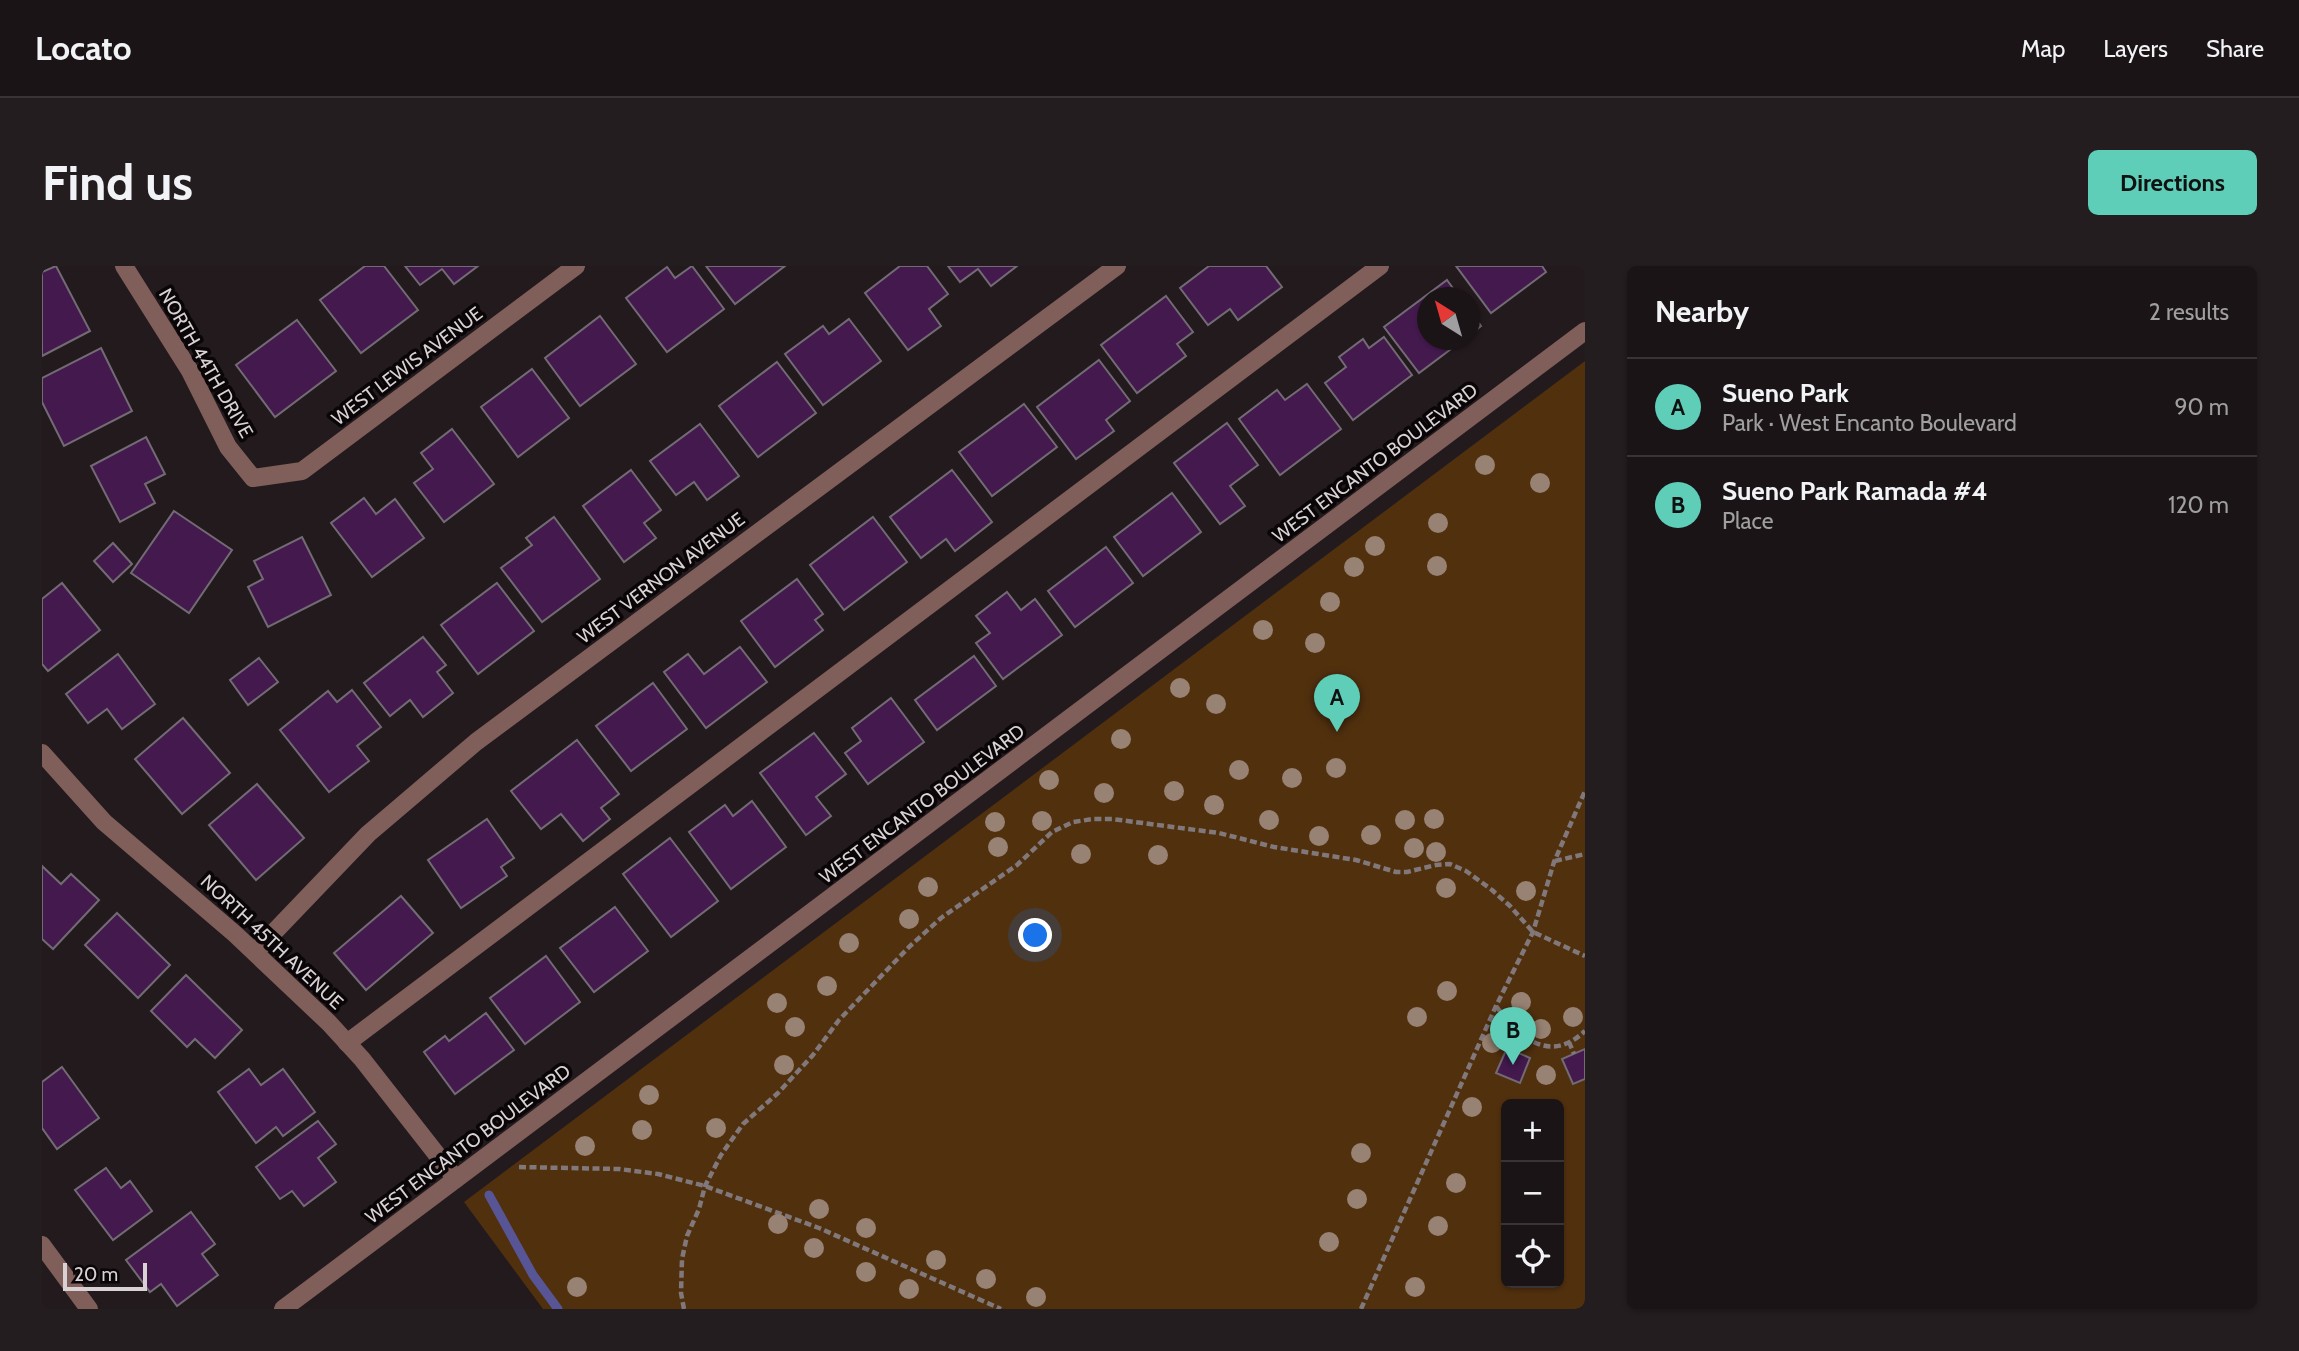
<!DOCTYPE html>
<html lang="en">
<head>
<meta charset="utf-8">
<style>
	:root { --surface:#1a1416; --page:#231d1f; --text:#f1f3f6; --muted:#9f9ea1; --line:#383335; --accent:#5eceb8 }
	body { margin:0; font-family:Cabin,sans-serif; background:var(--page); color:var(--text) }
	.controls { position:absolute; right:21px; bottom:21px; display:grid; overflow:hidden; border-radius:10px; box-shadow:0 2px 5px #0004 }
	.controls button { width:63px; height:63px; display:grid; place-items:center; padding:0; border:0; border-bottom:2px solid var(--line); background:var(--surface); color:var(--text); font:35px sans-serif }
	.compass { position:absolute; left:1375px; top:21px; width:63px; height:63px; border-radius:50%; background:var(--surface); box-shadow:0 2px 5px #0004; rotate:323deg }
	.scale { position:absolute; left:21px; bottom:18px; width:84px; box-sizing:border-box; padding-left:7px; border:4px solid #d9d2d5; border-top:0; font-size:19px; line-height:24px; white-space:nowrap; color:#d9d2d5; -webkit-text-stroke:5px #0a0607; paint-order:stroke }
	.you { position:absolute; left:994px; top:670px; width:24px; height:24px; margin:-18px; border:5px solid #fff; border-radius:50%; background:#1a73e8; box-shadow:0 0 0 10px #1a73e833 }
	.badge { display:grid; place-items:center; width:46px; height:46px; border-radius:50%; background:var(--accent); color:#111; font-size:23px; font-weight:700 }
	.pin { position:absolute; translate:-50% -58px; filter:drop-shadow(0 2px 4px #0008) }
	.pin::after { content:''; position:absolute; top:37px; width:24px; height:21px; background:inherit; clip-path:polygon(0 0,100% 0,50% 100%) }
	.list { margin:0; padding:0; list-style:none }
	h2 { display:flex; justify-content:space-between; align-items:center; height:91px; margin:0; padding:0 28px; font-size:30px }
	h2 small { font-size:23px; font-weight:400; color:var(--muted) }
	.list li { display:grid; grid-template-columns:46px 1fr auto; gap:21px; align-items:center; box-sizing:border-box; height:98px; padding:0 28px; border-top:2px solid var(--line) }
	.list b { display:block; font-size:26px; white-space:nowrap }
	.list p { margin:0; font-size:23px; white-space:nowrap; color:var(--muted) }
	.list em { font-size:23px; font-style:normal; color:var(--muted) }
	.icon { flex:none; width:38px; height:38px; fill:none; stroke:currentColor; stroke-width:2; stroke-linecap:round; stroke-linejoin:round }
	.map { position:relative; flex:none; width:1543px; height:1043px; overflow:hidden; border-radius:10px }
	header { display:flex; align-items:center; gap:42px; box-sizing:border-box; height:98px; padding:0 35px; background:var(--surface); border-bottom:2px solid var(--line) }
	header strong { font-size:33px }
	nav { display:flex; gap:38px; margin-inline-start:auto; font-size:24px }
	.intro { display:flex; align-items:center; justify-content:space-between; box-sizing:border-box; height:168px; padding:0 42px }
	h1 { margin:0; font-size:49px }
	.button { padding:18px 32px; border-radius:10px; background:var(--accent); color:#111; font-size:24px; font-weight:700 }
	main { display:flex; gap:42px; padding:0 42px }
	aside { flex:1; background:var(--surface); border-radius:10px; box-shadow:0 2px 5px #0004 }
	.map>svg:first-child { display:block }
	.green { fill:#51300e; fill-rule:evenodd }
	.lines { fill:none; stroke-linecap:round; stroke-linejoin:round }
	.stream { stroke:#575595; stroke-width:9 }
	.building { fill:#43194e; stroke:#726b74; stroke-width:2 }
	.path { stroke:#80787b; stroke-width:4.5; stroke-dasharray:7 3.5; stroke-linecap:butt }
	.minor { stroke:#805e59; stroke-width:18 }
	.tree { fill:#988273 }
	.labels { text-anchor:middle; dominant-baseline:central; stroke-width:7; stroke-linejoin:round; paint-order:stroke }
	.street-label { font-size:19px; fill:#d9d2d5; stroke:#0a0607 }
</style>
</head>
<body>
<header>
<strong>Locato</strong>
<nav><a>Map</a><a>Layers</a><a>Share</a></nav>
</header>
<div class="intro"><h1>Find us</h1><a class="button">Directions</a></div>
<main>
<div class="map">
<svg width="1543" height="1043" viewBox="0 0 1543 1043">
	<rect width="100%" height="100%" fill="#231a1d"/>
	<path class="green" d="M1543 95V1043H501L422 936ZM1464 838H1517V1017H1464Z"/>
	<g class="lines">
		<path class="stream" d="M447 929 491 1009 516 1043"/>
	</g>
	<g class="building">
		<path d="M14 0 48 65 0 90V6Z"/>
		<path d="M323 0H342L376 44 319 87 278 34Z"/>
		<path d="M363 0H436L412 18 400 3 378 19Z"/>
		<path d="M650 0 682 43 625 86 584 32 625 1 633 12Z"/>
		<path d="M664 0H743L693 38Z"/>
		<path d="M858 0H885L906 28 887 43 899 60 866 84 823 27Z"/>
		<path d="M906 0H975L949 20 936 3 918 16Z"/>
		<path d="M1167 0H1224L1240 21 1196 54 1188 43 1166 59 1138 22Z"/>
		<path d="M1414 0H1500L1504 6 1449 47Z"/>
		<path d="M1405 14 1418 32H1386V74H1421L1377 107 1342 61Z"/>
		<path d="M1124 30 1151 66 1135 78 1144 90 1095 127 1059 79Z"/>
		<path d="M1428 44 1439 60 1428 69Z"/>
		<path d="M558 50 594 98 538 140 503 92Z"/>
		<path d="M807 53 839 95 781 139 743 88 781 60 787 68Z"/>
		<path d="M255 54 294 105 233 151 194 99Z"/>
		<path d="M1342 71 1370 109 1311 154 1283 117 1304 101 1297 91 1321 73 1327 82Z"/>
		<path d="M59 82 90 145 22 180 0 136V112Z"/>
		<path d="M1057 94 1088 135 1064 154 1072 165 1034 193 995 141Z"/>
		<path d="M735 96 774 147 716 191 677 140Z"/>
		<path d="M490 103 527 152 476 191 439 141Z"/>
		<path d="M1265 118 1299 163 1238 209 1197 153 1235 124 1243 134Z"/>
		<path d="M982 138 1015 181 950 230 917 186Z"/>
		<path d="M1185 157 1216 199 1188 220 1203 240 1178 258 1132 197Z"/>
		<path d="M658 158 697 210 665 234 652 216 634 229 608 195Z"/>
		<path d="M410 163 452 218 402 256 372 217 391 203 379 187Z"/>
		<path d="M104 171 123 208 103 218 113 237 78 256 49 200Z"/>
		<path d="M589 204 619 244 602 257 614 272 582 296 541 240Z"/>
		<path d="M910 204 950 256 913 285 904 273 879 292 848 251Z"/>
		<path d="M1130 227 1159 266 1101 310 1072 271Z"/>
		<path d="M322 232 334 248 353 233 382 272 330 311 289 257Z"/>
		<path d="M132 245 190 284 147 347 89 307Z"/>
		<path d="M512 251 558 313 500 356 459 302 490 279 484 272Z"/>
		<path d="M831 251 865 296 802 344 768 299Z"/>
		<path d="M260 271 289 329 226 361 206 321 221 313 212 295Z"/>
		<path d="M71 277 90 298 71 316 52 295Z"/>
		<path d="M1064 281 1091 317 1033 361 1006 325Z"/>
		<path d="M755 313 781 348 773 354 781 364 733 401 699 355Z"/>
		<path d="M20 317 58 364 6 405 0 398V333Z"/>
		<path d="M455 317 492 365 436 408 399 359Z"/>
		<path d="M965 326 979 344 993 333 1020 369 961 413 934 377 948 367 934 350Z"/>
		<path d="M381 371 404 399 395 406 411 427 381 451 368 434 348 450 322 417Z"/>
		<path d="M698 381 725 416 664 462 622 406 646 388 662 408Z"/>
		<path d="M76 388 113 438 80 463 65 443 46 457 24 428Z"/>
		<path d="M932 390 954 420 895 464 873 434Z"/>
		<path d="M217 392 236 416 206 439 188 414Z"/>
		<path d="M611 417 645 463 589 505 554 460Z"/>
		<path d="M310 424 339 461 315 480 327 495 287 526 238 464 286 425 295 436Z"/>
		<path d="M849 432 882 476 826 518 803 487 819 475 810 462Z"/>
		<path d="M141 452 188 507 140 548 93 493Z"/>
		<path d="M772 467 804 508 774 531 789 550 764 569 718 507Z"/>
		<path d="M535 474 577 528 559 542 568 553 541 575 519 548 499 563 469 525Z"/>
		<path d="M215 518 262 572 214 614 167 559Z"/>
		<path d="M710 535 744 581 689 623 647 566 683 539 691 550Z"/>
		<path d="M445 553 472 592 459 601 465 610 419 642 386 594Z"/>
		<path d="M628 572 676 635 629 671 581 608Z"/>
		<path d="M0 600 19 618 29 608 57 634 11 683 0 673Z"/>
		<path d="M359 630 391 667 324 724 292 687Z"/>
		<path d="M573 641 606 685 552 726 518 682Z"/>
		<path d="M75 647 128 699 96 732 43 679Z"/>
		<path d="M504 690 538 736 483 778 448 732Z"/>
		<path d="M144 709 200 764 173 792 153 773 145 781 109 745Z"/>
		<path d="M444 747 472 784 413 828 382 786 403 770 407 775Z"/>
		<path d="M1465 782 1488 792 1478 817 1454 807Z"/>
		<path d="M1543 783V813L1531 818 1520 793Z"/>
		<path d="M20 801 57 852 15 883 0 862V816Z"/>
		<path d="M207 803 219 819 241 803 273 846 241 870 234 861 214 877 176 826Z"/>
		<path d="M276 855 294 878 276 892 294 916 262 940 250 925 238 933 214 901Z"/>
		<path d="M64 902 79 922 88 915 110 945 71 974 33 924Z"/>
		<path d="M149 946 173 978 160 988 176 1009 135 1040 119 1018 108 1026 84 994Z"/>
	</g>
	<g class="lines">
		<g class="path">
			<path d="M1513 595 1543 588"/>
			<path d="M1454 740C1477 771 1507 799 1543 765"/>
			<path d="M1527 776 1532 788"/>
			<path d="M1475 787 1483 773"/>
			<path d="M477 901 577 903 616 908 663 920 777 962 959 1043"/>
			<path d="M642 1043 639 1027 640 993 645 970 657 943 663 920 679 889 701 858 736 827 771 789 797 754 867 681 899 652 975 599 1010 566 1031 556 1051 553H1070L1177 567 1232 581 1314 594 1354 606H1365L1394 599 1408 598 1424 605 1450 624 1468 640 1491 666 1543 690"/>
			<path d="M1319 1043 1454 740 1491 666 1512 596 1543 525"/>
		</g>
		<g class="minor">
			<path d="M82 0 148 105 186 181 211 212 260 205 534 0"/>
			<path d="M0 487 62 556 193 668 287 757 320 793 414 913"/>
			<path d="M213 686 326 568 434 476 1075 0"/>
			<path d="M305 777 1338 0"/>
			<path d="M0 979 47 1043"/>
			<path d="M241 1043 1543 65"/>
		</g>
	</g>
	<g class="tree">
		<circle cx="1443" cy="199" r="10"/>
		<circle cx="1498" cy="217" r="10"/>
		<circle cx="1396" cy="257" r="10"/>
		<circle cx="1333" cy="280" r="10"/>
		<circle cx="1395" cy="300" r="10"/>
		<circle cx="1312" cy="301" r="10"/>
		<circle cx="1288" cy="336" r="10"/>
		<circle cx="1221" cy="364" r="10"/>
		<circle cx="1273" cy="377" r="10"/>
		<circle cx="1138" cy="422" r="10"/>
		<circle cx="1174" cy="438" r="10"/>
		<circle cx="1079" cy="473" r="10"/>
		<circle cx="1294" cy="502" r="10"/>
		<circle cx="1197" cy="504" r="10"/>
		<circle cx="1250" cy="512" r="10"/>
		<circle cx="1007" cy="514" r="10"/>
		<circle cx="1132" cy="525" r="10"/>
		<circle cx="1062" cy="527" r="10"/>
		<circle cx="1172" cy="539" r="10"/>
		<circle cx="1392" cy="553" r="10"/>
		<circle cx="1227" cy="554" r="10"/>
		<circle cx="1363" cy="554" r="10"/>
		<circle cx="1000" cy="555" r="10"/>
		<circle cx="953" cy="556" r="10"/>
		<circle cx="1329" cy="569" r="10"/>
		<circle cx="1277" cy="570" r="10"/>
		<circle cx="956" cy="581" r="10"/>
		<circle cx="1372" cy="582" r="10"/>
		<circle cx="1394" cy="586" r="10"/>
		<circle cx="1039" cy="588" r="10"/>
		<circle cx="1116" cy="589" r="10"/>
		<circle cx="886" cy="621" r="10"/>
		<circle cx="1404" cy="622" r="10"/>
		<circle cx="1484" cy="625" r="10"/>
		<circle cx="867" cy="653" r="10"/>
		<circle cx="807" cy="677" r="10"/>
		<circle cx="785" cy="720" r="10"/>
		<circle cx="1405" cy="725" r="10"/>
		<circle cx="1479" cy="736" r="10"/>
		<circle cx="735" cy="737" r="10"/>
		<circle cx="1375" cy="751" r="10"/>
		<circle cx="1531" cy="751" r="10"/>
		<circle cx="753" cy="761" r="10"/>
		<circle cx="1499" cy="763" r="10"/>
		<circle cx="1450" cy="777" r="10"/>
		<circle cx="742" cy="799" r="10"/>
		<circle cx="1504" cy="809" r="10"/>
		<circle cx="607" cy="829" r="10"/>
		<circle cx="1430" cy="841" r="10"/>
		<circle cx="674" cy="862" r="10"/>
		<circle cx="600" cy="864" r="10"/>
		<circle cx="543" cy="880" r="10"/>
		<circle cx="1319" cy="887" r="10"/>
		<circle cx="1414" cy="917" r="10"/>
		<circle cx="1315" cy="933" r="10"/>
		<circle cx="777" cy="943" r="10"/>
		<circle cx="736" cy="958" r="10"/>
		<circle cx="1396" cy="960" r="10"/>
		<circle cx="824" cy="962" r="10"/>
		<circle cx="1287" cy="976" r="10"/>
		<circle cx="772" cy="982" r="10"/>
		<circle cx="894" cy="994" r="10"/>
		<circle cx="824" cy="1006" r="10"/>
		<circle cx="944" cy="1013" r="10"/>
		<circle cx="535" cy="1021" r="10"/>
		<circle cx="1373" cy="1021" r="10"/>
		<circle cx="867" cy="1023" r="10"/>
		<circle cx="994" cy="1031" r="10"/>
	</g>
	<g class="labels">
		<g class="street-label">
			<text transform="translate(164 97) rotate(60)">NORTH 44TH DRIVE</text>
			<text transform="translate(365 100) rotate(-37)">WEST LEWIS AVENUE</text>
			<text transform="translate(1333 197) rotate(-37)">WEST ENCANTO BOULEVARD</text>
			<text transform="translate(619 312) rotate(-37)">WEST VERNON AVENUE</text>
			<text transform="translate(880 538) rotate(-37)">WEST ENCANTO BOULEVARD</text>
			<text transform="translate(230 676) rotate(43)">NORTH 45TH AVENUE</text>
			<text transform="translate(426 878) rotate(-37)">WEST ENCANTO BOULEVARD</text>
		</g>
	</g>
</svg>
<div class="controls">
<button>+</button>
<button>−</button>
<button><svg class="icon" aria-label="locate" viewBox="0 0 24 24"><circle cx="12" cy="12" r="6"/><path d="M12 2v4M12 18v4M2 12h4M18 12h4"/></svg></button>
</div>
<svg class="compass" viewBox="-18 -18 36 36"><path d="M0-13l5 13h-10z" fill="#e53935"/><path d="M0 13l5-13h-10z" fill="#9f9ea1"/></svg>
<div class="scale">20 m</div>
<div class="you"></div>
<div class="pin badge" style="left:1295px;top:466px">A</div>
<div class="pin badge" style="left:1471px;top:799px">B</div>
</div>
<aside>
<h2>Nearby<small>2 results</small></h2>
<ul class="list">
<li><span class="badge">A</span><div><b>Sueno Park</b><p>Park · West Encanto Boulevard</p></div><em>90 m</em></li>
<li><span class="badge">B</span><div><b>Sueno Park Ramada #4</b><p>Place</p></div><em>120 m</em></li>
</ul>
</aside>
</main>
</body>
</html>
